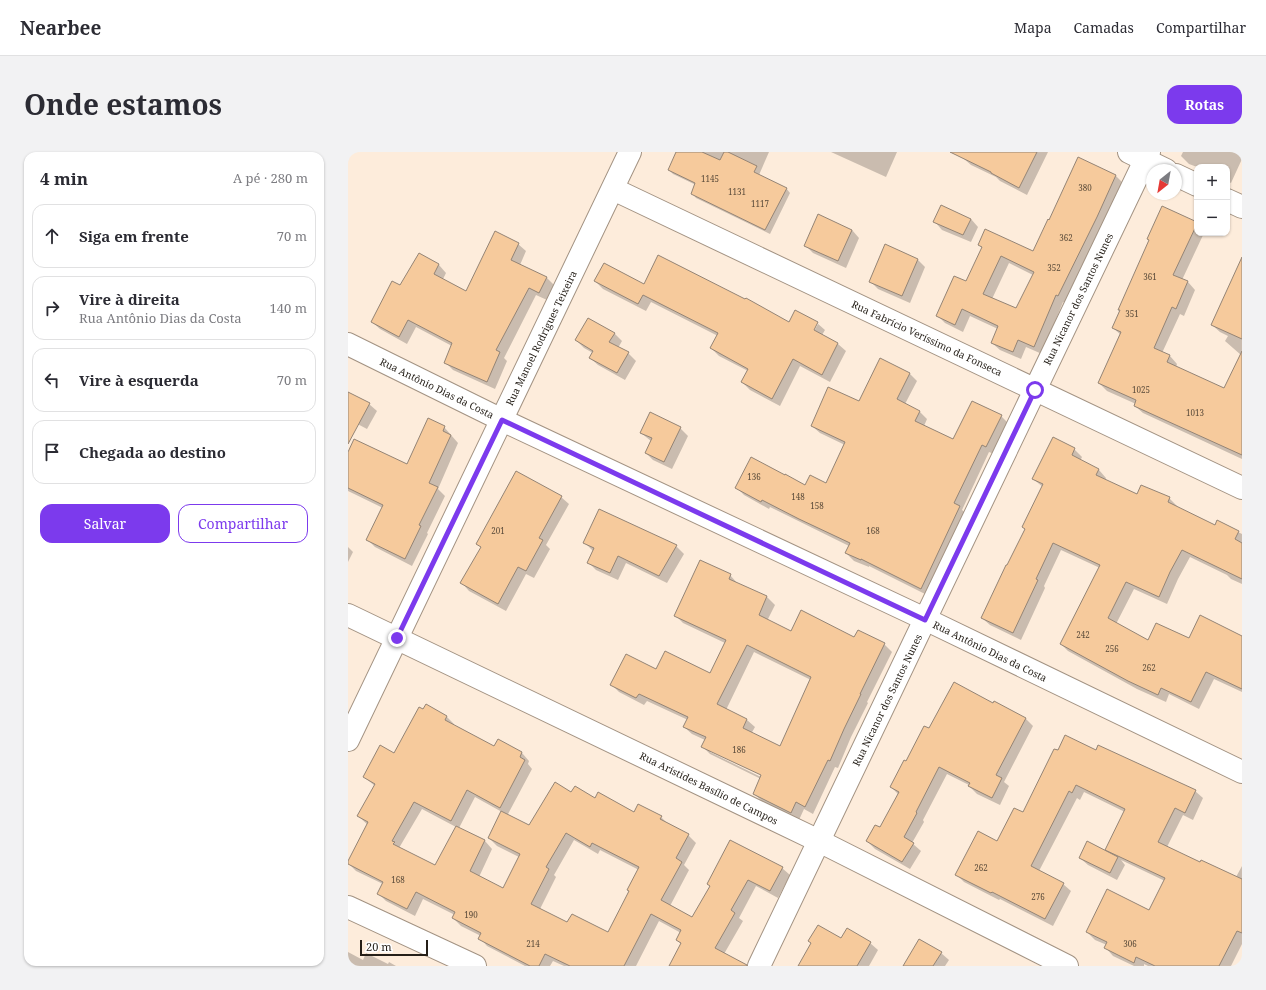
<!DOCTYPE html>
<html lang="pt">
<head>
<meta charset="utf-8">
<style>
	:root { --surface:#fff; --page:#f2f2f3; --text:#2b2b33; --muted:#7c7c81; --line:#e1e1e2; --accent:#7c3aed }
	body { margin:0; font-family:"Noto Serif",serif; background:var(--page); color:var(--text) }
	.controls { position:absolute; right:12px; top:12px; display:grid; overflow:hidden; border-radius:8px; box-shadow:0 1px 3px #0004 }
	.controls button { width:36px; height:36px; display:grid; place-items:center; padding:0; border:0; border-bottom:1px solid var(--line); background:var(--surface); color:var(--text); font:20px sans-serif }
	.compass { position:absolute; left:798px; top:12px; width:36px; height:36px; border-radius:50%; background:var(--surface); box-shadow:0 1px 3px #0004; rotate:211deg }
	.scale { position:absolute; left:12px; bottom:10px; width:68px; box-sizing:border-box; padding-left:4px; border:2px solid #251f18; border-top:0; font-size:11px; line-height:14px; white-space:nowrap; color:#251f18; -webkit-text-stroke:3px #fff; paint-order:stroke }
	.stop { position:absolute; width:12px; height:12px; margin:-9px; border:3px solid #7c3aed; border-radius:50%; background:#fff }
	.stop.end { background:#7c3aed; border-color:#fff; box-shadow:0 1px 4px #0008 }
	.list { margin:0; padding:0; list-style:none }
	h2 { display:flex; justify-content:space-between; align-items:center; height:52px; margin:0; padding:0 16px; font-size:17px }
	h2 small { font-size:13px; font-weight:400; color:var(--muted) }
	.list li { display:grid; grid-template-columns:26px 1fr auto; gap:12px; align-items:center; box-sizing:border-box; height:64px; margin:0 8px 8px; padding:0 8px; border:1px solid var(--line); border-radius:12px }
	.list b { display:block; font-size:15px; white-space:nowrap }
	.list p { margin:0; font-size:13px; white-space:nowrap; color:var(--muted) }
	.list em { font-size:13px; font-style:normal; color:var(--muted) }
	.actions { display:flex; gap:8px; padding:12px 16px }
	.actions a { flex:1; padding:9px 0; border:1px solid var(--accent); border-radius:12px; text-align:center; font-size:14px; color:var(--accent) }
	.actions .main { background:var(--accent); color:#fff }
	.icon { flex:none; width:22px; height:22px; fill:none; stroke:currentColor; stroke-width:2; stroke-linecap:round; stroke-linejoin:round }
	.map { position:relative; flex:none; width:894px; height:814px; overflow:hidden; border-radius:12px }
	header { display:flex; align-items:center; gap:24px; box-sizing:border-box; height:56px; padding:0 20px; background:var(--surface); border-bottom:1px solid var(--line) }
	header strong { font-size:19px }
	nav { display:flex; gap:22px; margin-inline-start:auto; font-size:14px }
	.intro { display:flex; align-items:center; justify-content:space-between; box-sizing:border-box; height:96px; padding:0 24px }
	h1 { margin:0; font-size:28px }
	.button { padding:10px 18px; border-radius:12px; background:var(--accent); color:#fff; font-size:14px; font-weight:700 }
	main { display:flex; gap:24px; padding:0 24px }
	aside { flex:1; background:var(--surface); border-radius:12px; box-shadow:0 1px 3px #0004 }
	.map>svg:first-child { display:block }
	.shadow { fill:#0003; fill-rule:evenodd }
	.building { fill:#f6ca9c; stroke:#948475; fill-rule:evenodd }
	.lines { fill:none; stroke-linecap:round; stroke-linejoin:round }
	.minor-casing { stroke:#a39383; stroke-width:24 }
	.minor { stroke:#fff; stroke-width:22 }
	.route { stroke:#7c3aed; stroke-width:5 }
	.labels { text-anchor:middle; dominant-baseline:central; stroke-width:3; stroke-linejoin:round; paint-order:stroke }
	.number-label { font-size:8px; fill:#594a39 }
	.street-label { font-size:10px; fill:#251f18; stroke:#fff }
</style>
</head>
<body>
<header>
<strong>Nearbee</strong>
<nav><a>Mapa</a><a>Camadas</a><a>Compartilhar</a></nav>
</header>
<div class="intro"><h1>Onde estamos</h1><a class="button">Rotas</a></div>
<main>
<aside>
<h2>4 min<small>A pé · 280 m</small></h2>
<ul class="list">
<li><svg class="icon" aria-label="ahead" viewBox="0 0 24 24"><path d="M12 20V5M6 11l6-6 6 6"/></svg><div><b>Siga em frente</b></div><em>70 m</em></li>
<li><svg class="icon" aria-label="right" viewBox="0 0 24 24"><path d="M7 20v-9h11M14 6l5 5-5 5"/></svg><div><b>Vire à direita</b><p>Rua Antônio Dias da Costa</p></div><em>140 m</em></li>
<li><svg class="icon" aria-label="left" viewBox="0 0 24 24"><path d="M17 20v-9H6M10 6l-5 5 5 5"/></svg><div><b>Vire à esquerda</b></div><em>70 m</em></li>
<li><svg class="icon" aria-label="arrive" viewBox="0 0 24 24"><path d="M6 21V4h12l-3 4 3 4H6"/></svg><div><b>Chegada ao destino</b></div></li>
</ul>
<div class="actions"><a class="main">Salvar</a><a>Compartilhar</a></div>
</aside>
<div class="map">
<svg width="894" height="814" viewBox="0 0 894 814">
	<rect width="100%" height="100%" fill="#fdecdb"/>
	<g class="shadow">
		<path d="M329 0H421L411 23 438 36 442 41 422 82 348 46 344 41 348 33 325 22 321 18Z"/>
		<path d="M483 0H549L538 25Z"/>
		<path d="M608 0H700L679 43 652 29 648 25 623 13Z"/>
		<path d="M835 0H894V7L883 31 879 29V15H849L841 12 833 4Z"/>
		<path d="M768 24 775 31 718 151 715 150 694 202 678 195 673 207 652 198 644 191 650 177 622 164 615 180 597 171 589 163 618 131 634 96 631 93 686 100ZM661 111 685 123 669 157 644 147Z"/>
		<path d="M623 67 630 75 623 90 594 78 587 70Z"/>
		<path d="M849 71V81H856L834 128 840 130 847 138 836 164 832 162 814 201 822 204 829 212 828 215 877 238 893 203 877 189 880 184 872 180 864 173 894 116V307L795 261 787 254 788 252 759 239 751 231 773 183 765 176 773 159 771 157 802 89 800 87Z"/>
		<path d="M504 78 511 86 498 116 465 101 457 93Z"/>
		<path d="M170 92 178 99 172 113 198 125 206 133 199 148 188 143 156 206 159 209 147 237 105 218 97 210 104 194 68 175 59 192 32 177 24 170 52 134 72 102 91 113 98 121 95 127 119 140Z"/>
		<path d="M570 108 577 115 562 151 530 137 522 129Z"/>
		<path d="M247 129 296 133 442 171H469L477 178 474 183 490 192 498 199 482 230 452 214 432 254 402 238 394 230 400 219 371 204 363 196 370 184 303 150 298 159 255 137ZM468 172H470L464 183Z"/>
		<path d="M266 181 274 189 270 196 280 201 288 209 277 228 250 213 242 206 245 201 236 196 228 188Z"/>
		<path d="M561 221 569 229 557 252 572 260 579 267 576 274 606 289 653 264 661 272 646 302 641 300 614 358 620 363 581 444 521 414V415L506 409 498 401 501 394 422 355 421 357 396 343 388 335 458 334 478 332 497 293 472 281 464 274 511 250Z"/>
		<path d="M0 241 21 252 29 259 19 277 0 267Z"/>
		<path d="M96 275 110 291 90 337 97 344 79 381 80 382 64 414 27 395 20 388 35 356 0 339V302L59 313Z"/>
		<path d="M332 276 340 284 324 317 305 308 298 301 303 289 293 281Z"/>
		<path d="M726 297 734 305 732 309 751 318 758 326 757 329 790 344 821 346 829 354 828 356 867 375 870 370 894 382V432L883 427 879 423 842 405 830 427 819 452 786 437 768 472 800 489 894 484V540L866 527 851 557 821 542 818 550 789 537 720 499 713 492 752 416 713 398 696 434 697 436 673 488 642 473 634 466 677 377 675 375 695 335 685 327Z"/>
		<path d="M213 345 221 352 198 393 202 397 186 426 178 422 158 459 121 439 114 431 134 396 129 392Z"/>
		<path d="M237 391 328 394 336 402 319 431 278 411 270 428 248 418 240 410 245 399Z"/>
		<path d="M0 395 5 400 0 410Z"/>
		<path d="M382 423 390 432 419 445 427 453 419 469 443 481 507 486 536 492 544 500 519 550 520 551 503 585 490 616 487 615 465 662 456 657 451 668 414 649 406 642 413 627 362 602 354 594 357 588 344 582 336 575 340 568 299 549 296 553 271 540 263 532 308 519 362 522 377 491 335 471 327 463ZM406 500 463 528 432 596 403 582 407 575 399 568 378 558ZM362 598 418 625 417 627 362 600Z"/>
		<path d="M646 552 677 566 685 574 656 630 661 634 652 653 629 642 621 634V633L599 622 575 668 576 670 564 691 573 699 562 717 527 697 519 689 532 676 551 643 543 635 559 610 582 578Z"/>
		<path d="M79 554 99 565 106 572V574L146 596 174 601 181 609 180 612 184 617 159 664 182 674 224 642 247 648 286 662 313 665 320 672 340 683 348 691 336 713 341 718 322 754 344 767 362 734 434 716 442 723 430 746 408 734 391 766 395 769 376 802 386 814H322L333 792 329 788 333 781 311 769 288 814H216L205 809 202 814H177L139 794 132 786 133 784 113 774 105 766 107 763 75 747 67 764 38 749 31 742 35 732 8 719 0 711 20 673 10 664 27 634 16 625 46 602ZM127 645 154 660 141 686 149 694 171 705 156 737 131 725 144 697 137 689 111 676ZM74 657 108 675 88 714 51 696ZM226 688 250 702 252 698 291 718 280 738 282 740 261 781 220 772 192 757 208 725 206 723Z"/>
		<path d="M749 599 847 639 855 646 845 668 835 663 819 695 853 711 888 725 894 714V792L883 814H800L796 812V814H786L765 804 758 796 759 793 747 788 739 780 802 759 817 729 773 708 777 713 769 728 740 713 732 706 762 701 759 698 777 660 736 640 732 648 729 646 691 719 715 732 723 739 705 774 652 747 651 748 616 730 608 722 650 690 675 662Z"/>
		<path d="M493 788 522 791 530 798 521 814H451Z"/>
		<path d="M0 800 15 808 18 801 40 812 41 810 48 814H0Z"/>
		<path d="M593 801 601 808 597 814H556Z"/>
	</g>
	<g class="building">
		<path d="M328 0H354L372 8 376 0H380L409 14 406 20 439 36 417 78 343 42 347 31 320 18Z"/>
		<path d="M602 0H689L671 36 643 21V20Z"/>
		<path d="M730 5 768 23 749 65 710 144 708 143 686 195 670 188 665 200 643 191 650 174 614 157 607 173 588 164 606 124 618 129 634 95 630 93 637 77 685 99 700 67 701 68ZM653 104 686 120 668 156 635 142Z"/>
		<path d="M593 53 623 67 615 83 585 70Z"/>
		<path d="M814 54 849 70V72L825 123 840 129 828 157 824 155 806 196 822 203 819 210 876 236 894 199V303L786 254 788 248 750 231 773 180 764 176 772 158H770L801 88 799 87Z"/>
		<path d="M470 62 504 78 490 109 456 94Z"/>
		<path d="M147 79 171 91 163 108 199 125 191 141 181 136 148 198 152 200 139 230 96 211 104 191 60 168 51 185 23 170 44 129 52 133 71 101 91 112 86 122 118 139Z"/>
		<path d="M537 92 570 107 554 144 521 130Z"/>
		<path d="M310 103 397 147 398 146 441 170 447 158 470 170 466 178 490 191 474 223 445 207 424 247 393 230 400 217 362 196 370 181 295 143 290 152 246 129 256 111 296 132Z"/>
		<path d="M894 105V187L863 173Z"/>
		<path d="M240 166 267 181 261 190 281 200 269 221 241 206 245 199 227 188Z"/>
		<path d="M532 206 562 221 549 247 572 259 567 269 605 287 624 249 654 263 638 295 634 293 606 351 612 354 573 437 513 407V408L497 401 502 391 451 367 414 348 413 350 387 336 403 305 437 323V322L457 333 462 323 478 331 497 290 463 274 480 235 511 249Z"/>
		<path d="M0 240 22 251 0 292Z"/>
		<path d="M302 260 333 275 316 310 297 301 304 286 292 281Z"/>
		<path d="M80 266 97 274 95 279 103 283 81 331 90 335 71 373 73 374 57 407 18 388 35 353 0 336V300L6 287 59 312Z"/>
		<path d="M705 285 727 296 724 303 751 317 748 323 789 342 793 333 822 345 820 350 867 373 869 368 891 379 887 387 894 391V427L834 398 822 420 811 445 778 430 760 466 800 488 808 471 841 486 852 463 894 484V537L858 520 843 550 813 536 810 543 780 529 712 492 752 413 705 391 688 427 690 428 665 481 633 466 658 413H659L677 377 674 375 695 332 684 327Z"/>
		<path d="M168 319 214 344 191 386 195 388 178 419 170 415 150 452 112 431 133 395 128 392Z"/>
		<path d="M251 357 329 393 311 424 270 404 262 421 239 411 246 396 235 391Z"/>
		<path d="M352 408 383 422 381 427 419 444 411 463 443 479 453 458 506 485 510 478 537 491 512 542H513L496 577 482 609 480 608 457 655 448 650 443 661 405 642 413 623 353 595 358 585 335 575 340 565 291 542 288 546 262 533 278 502 308 517 317 499 362 521 378 488 326 464ZM399 493 463 525 432 594 395 576 399 567 369 552Z"/>
		<path d="M606 530 645 551 646 549 678 566 648 623 654 626 644 646 620 634 622 631 591 615 568 660 569 661 556 685 566 691 554 710 518 689 527 673 532 675 551 640 542 635 556 608 558 609 576 574 581 576Z"/>
		<path d="M78 552 99 564 97 568 146 594 150 587 174 600 172 605 177 608 152 656 119 638 103 669 66 650 44 689 47 690 45 692 87 713 108 674 137 688 122 719 155 736 172 702 140 686 153 659 181 673 207 630 223 640 227 634 247 646 250 640 286 660 290 652 314 664 312 667 341 682 328 706 334 710 313 748 344 765 362 734 359 732 382 688 435 715 422 739 400 728 383 758 387 761 367 796 399 813V814H321L333 791 328 788 333 778 303 762 276 814H222L197 802 191 814H182L130 787 133 781 104 766 107 760 68 740 59 757 29 742 35 730 0 712V709L20 670 9 664 27 632 15 625 32 593 46 601 71 555 75 557ZM218 681 242 695 244 691 291 715 279 738 281 739 260 780 224 762 219 770 183 752 201 717 198 715Z"/>
		<path d="M717 583 748 598 750 593 848 638 837 661 827 656 810 690 852 710 853 708 894 727V781L889 779 871 814H807L788 805 786 811 756 796 759 790 738 780 759 737 801 758 817 726 757 698 777 657 728 633 724 641 721 639 683 714 716 731 697 767 644 740 643 741 607 723 630 679 649 689 666 656 675 660 706 597 710 598Z"/>
		<path d="M739 689 770 705 762 721 731 706Z"/>
		<path d="M470 773 493 786 499 776 523 790 509 814H450L463 791 460 789Z"/>
		<path d="M571 787 594 800 585 814H555Z"/>
	</g>
	<g class="lines">
		<g class="minor-casing">
			<g id="minor">
				<path d="M781 0 818 18"/>
				<path d="M828 23 849 33"/>
				<path d="M265 37 894 336"/>
				<path d="M879 48 894 55"/>
				<path d="M0 192 154 268 577 467 894 620"/>
				<path d="M0 463 471 689 719 814"/>
				<path d="M0 588 282 0"/>
				<path d="M0 755 127 814"/>
				<path d="M411 814 801 0"/>
			</g>
		</g>
		<use href="#minor" class="minor"/>
	</g>
	<g class="lines">
		<path class="route" d="M49 486 154 268 577 468 687 238"/>
	</g>
	<g class="labels">
		<g class="number-label">
			<text x="362" y="26">1145</text>
			<text x="737" y="35">380</text>
			<text x="389" y="39">1131</text>
			<text x="412" y="51">1117</text>
			<text x="718" y="85">362</text>
			<text x="706" y="115">352</text>
			<text x="802" y="124">361</text>
			<text x="784" y="161">351</text>
			<text x="793" y="237">1025</text>
			<text x="847" y="260">1013</text>
			<text x="406" y="324">136</text>
			<text x="450" y="344">148</text>
			<text x="469" y="353">158</text>
			<text x="150" y="378">201</text>
			<text x="525" y="378">168</text>
			<text x="735" y="482">242</text>
			<text x="764" y="496">256</text>
			<text x="801" y="515">262</text>
			<text x="391" y="597">186</text>
			<text x="633" y="715">262</text>
			<text x="50" y="727">168</text>
			<text x="690" y="744">276</text>
			<text x="123" y="762">190</text>
			<text x="185" y="791">214</text>
			<text x="782" y="791">306</text>
		</g>
		<g class="street-label">
			<text transform="translate(730 147) rotate(-64)">Rua Nicanor dos Santos Nunes</text>
			<text transform="translate(193 186) rotate(-64)">Rua Manoel Rodrigues Teixeira</text>
			<text transform="translate(579 186) rotate(25)">Rua Fabrício Veríssimo da Fonseca</text>
			<text transform="translate(89 236) rotate(26)">Rua Antônio Dias da Costa</text>
			<text transform="translate(642 499) rotate(26)">Rua Antônio Dias da Costa</text>
			<text transform="translate(539 548) rotate(-64)">Rua Nicanor dos Santos Nunes</text>
			<text transform="translate(361 636) rotate(26)">Rua Aristides Basílio de Campos</text>
		</g>
	</g>
</svg>
<div class="controls">
<button>+</button>
<button>−</button>
</div>
<svg class="compass" viewBox="-18 -18 36 36"><path d="M0-13l5 13h-10z" fill="#e53935"/><path d="M0 13l5-13h-10z" fill="#7c7c81"/></svg>
<div class="scale">20 m</div>
<div class="stop" style="left:687px;top:238px"></div>
<div class="stop end" style="left:49px;top:486px"></div>
</div>
</main>
</body>
</html>
